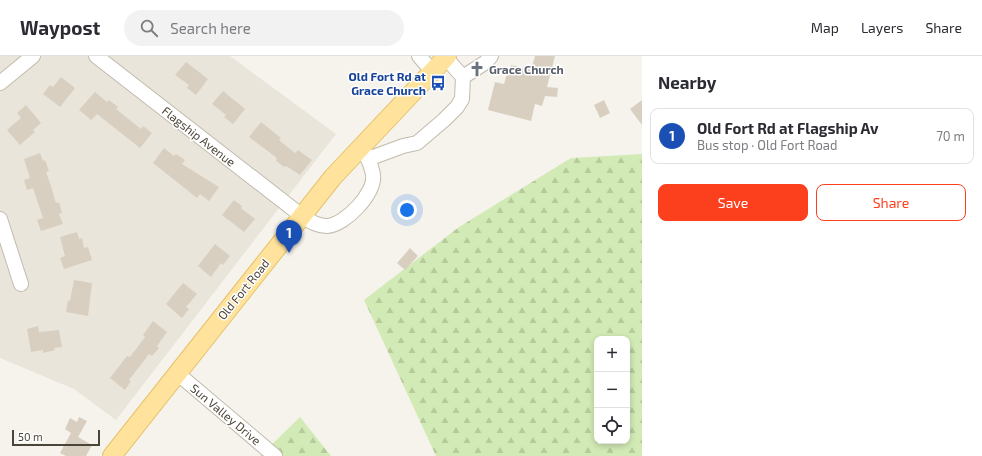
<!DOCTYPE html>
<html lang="en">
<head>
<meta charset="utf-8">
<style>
	:root { --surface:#fff; --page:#f2f2f3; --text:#2b2b33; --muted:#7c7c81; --line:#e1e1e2; --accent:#fc3f1d }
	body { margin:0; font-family:"Exo 2",sans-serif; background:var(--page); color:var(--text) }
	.controls { position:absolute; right:12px; bottom:12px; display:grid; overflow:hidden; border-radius:8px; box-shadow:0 2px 6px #0003 }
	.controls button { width:36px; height:36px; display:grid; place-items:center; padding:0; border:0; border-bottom:1px solid var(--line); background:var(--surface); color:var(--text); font:20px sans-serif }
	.scale { position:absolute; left:12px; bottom:10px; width:88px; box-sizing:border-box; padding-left:4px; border:2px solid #4b4439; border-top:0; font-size:11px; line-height:14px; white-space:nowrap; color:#4b4439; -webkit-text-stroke:3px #fff; paint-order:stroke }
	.you { position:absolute; left:407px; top:154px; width:14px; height:14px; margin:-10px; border:3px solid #fff; border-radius:50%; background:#1a73e8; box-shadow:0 0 0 6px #1a73e833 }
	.badge { display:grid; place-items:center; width:26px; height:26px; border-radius:50%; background:var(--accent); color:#fff; font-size:13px; font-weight:700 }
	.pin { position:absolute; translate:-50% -33px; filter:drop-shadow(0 1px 2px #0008) }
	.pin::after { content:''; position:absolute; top:21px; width:14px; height:12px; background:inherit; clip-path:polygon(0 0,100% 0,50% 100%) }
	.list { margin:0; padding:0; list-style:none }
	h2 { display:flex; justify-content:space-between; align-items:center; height:52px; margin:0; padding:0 16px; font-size:17px }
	h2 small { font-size:13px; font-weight:400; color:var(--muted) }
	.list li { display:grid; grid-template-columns:26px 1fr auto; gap:12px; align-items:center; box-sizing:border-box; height:56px; margin:0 8px 8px; padding:0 8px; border:1px solid var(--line); border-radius:8px }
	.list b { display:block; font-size:15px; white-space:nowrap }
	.list p { margin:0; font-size:13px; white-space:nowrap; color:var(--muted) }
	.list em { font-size:13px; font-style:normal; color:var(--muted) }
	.actions { display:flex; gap:8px; padding:12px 16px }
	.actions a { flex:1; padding:9px 0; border:1px solid var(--accent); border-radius:8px; text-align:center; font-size:14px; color:var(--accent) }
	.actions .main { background:var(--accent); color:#fff }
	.icon { flex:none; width:22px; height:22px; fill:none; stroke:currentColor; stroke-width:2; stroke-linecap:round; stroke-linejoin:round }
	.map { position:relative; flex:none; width:642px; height:400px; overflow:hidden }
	header { display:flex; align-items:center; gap:24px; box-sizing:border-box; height:56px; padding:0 20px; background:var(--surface); border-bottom:1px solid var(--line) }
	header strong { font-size:19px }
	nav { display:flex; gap:22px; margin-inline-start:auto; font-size:14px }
	.search { width:280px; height:36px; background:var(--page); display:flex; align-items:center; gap:10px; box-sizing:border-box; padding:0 14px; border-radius:22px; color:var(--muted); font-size:15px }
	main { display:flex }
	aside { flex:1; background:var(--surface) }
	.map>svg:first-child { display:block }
	.residential { fill:#eae5da }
	.forest { fill:url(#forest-firs); fill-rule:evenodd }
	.building { fill:#d8cfc1 }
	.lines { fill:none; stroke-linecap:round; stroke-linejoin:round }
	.minor-casing { stroke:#c2bbae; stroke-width:16 }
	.major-casing { stroke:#e6c16a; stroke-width:20 }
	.minor { stroke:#fff; stroke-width:14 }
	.major { stroke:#ffe39c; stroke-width:18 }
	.labels { text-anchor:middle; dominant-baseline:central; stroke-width:3; stroke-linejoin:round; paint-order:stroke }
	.worship-label { font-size:12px; font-weight:bold; fill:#5b616d; stroke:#fff; text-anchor:start }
	.transit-label { font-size:12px; font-weight:bold; fill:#164399; stroke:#fff; text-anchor:end }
	.street-label { font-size:12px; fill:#4b4439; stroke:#fff }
</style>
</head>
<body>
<header>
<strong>Waypost</strong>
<div class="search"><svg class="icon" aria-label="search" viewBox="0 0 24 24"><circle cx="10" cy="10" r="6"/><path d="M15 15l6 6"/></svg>Search here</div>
<nav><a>Map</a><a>Layers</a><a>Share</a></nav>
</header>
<main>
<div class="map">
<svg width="642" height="400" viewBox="0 0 642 400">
	<defs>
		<pattern id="forest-firs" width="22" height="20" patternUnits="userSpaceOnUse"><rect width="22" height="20" fill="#d2eab5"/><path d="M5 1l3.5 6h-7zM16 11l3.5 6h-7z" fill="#b6ca9c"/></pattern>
	</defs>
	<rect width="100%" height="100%" fill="#f6f3ec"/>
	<path class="residential" d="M0 0H230L336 78 116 364 74 333 0 302Z"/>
	<g class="forest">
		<path d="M642 98V400H436L364 244 459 171 571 102ZM597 283H627V385H597Z"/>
		<path d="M300 361 331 400H260Z"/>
	</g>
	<g class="building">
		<path d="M535 0H555L547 31 558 32 557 41 545 40 542 50 535 48 531 65 488 54 495 26 504 28 508 14H510L511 9 531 14Z"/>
		<path d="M186 6 208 23 196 39 187 32 189 29 175 19Z"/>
		<path d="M61 21 75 32 60 51 43 38 50 29 53 31Z"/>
		<path d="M223 35 245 53 233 68 224 61 226 59 212 48Z"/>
		<path d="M95 36 107 46 109 44 118 51 116 53 141 73 143 70 152 77 140 92 97 58 91 64 79 54Z"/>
		<path d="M604 44 610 57 600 62 594 49Z"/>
		<path d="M642 44V69L630 53Z"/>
		<path d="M26 49 41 67 33 74 35 76 20 89 7 74 21 62 17 57Z"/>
		<path d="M261 66 281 82 279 84 295 97 298 94 312 104 300 119 286 110 284 111 276 105 277 102 249 81Z"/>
		<path d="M164 92 174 100 176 98 185 104 182 108 219 131 209 145 200 138 197 142 153 107Z"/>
		<path d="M40 97 43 105 45 104 49 115 46 116 50 127 56 147 59 146 62 157 59 158 63 168 41 175 37 164 43 162 33 132 27 134 24 124 30 122 24 103Z"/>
		<path d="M234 144 242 150 241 152 255 163 244 176 222 159Z"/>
		<path d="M77 176 79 183 82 182 84 192 88 191 92 204 64 213 60 202 65 200 60 181Z"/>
		<path d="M215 188 230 200 223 209 221 207 211 221 198 210Z"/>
		<path d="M410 192 418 200 405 214 397 207Z"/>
		<path d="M74 224 92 227 88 260 66 256 68 244 70 245Z"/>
		<path d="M183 227 197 238 186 251 189 253 182 262 166 248Z"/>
		<path d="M153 265 167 276 157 290 159 292 152 300 149 298 129 324 131 325 125 334 110 322 127 300 130 301 145 281 143 279Z"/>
		<path d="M38 270 39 276 59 274 62 291 54 292 55 294 43 297V294L31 296 27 273Z"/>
		<path d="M79 361 87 365 78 381 92 389 86 400H66L60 397 71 377 65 373 70 362 77 366Z"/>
	</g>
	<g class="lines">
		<g class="minor-casing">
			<g id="minor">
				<path d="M96 0 302 160C310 165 317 170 327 170 345 169 376 137 373 119 372 109 366 99 362 90"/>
				<path d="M419 0 432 15"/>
				<path d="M445 1 463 21 486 6 491 0"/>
				<path d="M0 27 33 0"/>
				<path d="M368 103 403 90 417 87 444 64 457 51 462 43 463 21"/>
				<path d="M0 163 21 228"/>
				<path d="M177 317 275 400"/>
			</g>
		</g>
		<g class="major-casing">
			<path id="major" d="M112 400 333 121 447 0"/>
		</g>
		<use href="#minor" class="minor"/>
		<use href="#major" class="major"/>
	</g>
	<defs>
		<g id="church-bare" transform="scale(1.2)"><path d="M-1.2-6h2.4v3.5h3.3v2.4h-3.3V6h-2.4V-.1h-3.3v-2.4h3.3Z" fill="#6b7280" stroke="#fff" stroke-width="2.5" paint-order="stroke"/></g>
		<g id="bus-bare" transform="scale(1.2)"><path d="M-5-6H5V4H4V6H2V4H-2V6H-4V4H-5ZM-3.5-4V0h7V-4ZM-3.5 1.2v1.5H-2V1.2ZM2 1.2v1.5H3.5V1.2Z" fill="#1a4fb4" stroke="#fff" stroke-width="2.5" paint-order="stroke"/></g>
	</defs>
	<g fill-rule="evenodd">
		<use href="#church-bare" x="477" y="13"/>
		<use href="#bus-bare" x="438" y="27"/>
	</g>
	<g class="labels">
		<g class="worship-label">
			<text x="489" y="13">Grace Church</text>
		</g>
		<g class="transit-label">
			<text x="426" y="20">Old Fort Rd at<tspan x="426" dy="14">Grace Church</tspan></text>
		</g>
		<g class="street-label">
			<text transform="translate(199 80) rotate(38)">Flagship Avenue</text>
			<text transform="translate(243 233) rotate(-51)">Old Fort Road</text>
			<text transform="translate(226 358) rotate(40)">Sun Valley Drive</text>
		</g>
	</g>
</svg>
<div class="controls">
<button>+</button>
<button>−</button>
<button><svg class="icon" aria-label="locate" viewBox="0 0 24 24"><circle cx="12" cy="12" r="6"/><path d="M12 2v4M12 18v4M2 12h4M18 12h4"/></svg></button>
</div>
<div class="scale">50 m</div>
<div class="you"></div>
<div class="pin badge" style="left:289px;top:197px;background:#1a4fb4">1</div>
</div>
<aside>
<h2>Nearby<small></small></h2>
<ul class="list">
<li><span class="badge" style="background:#1a4fb4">1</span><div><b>Old Fort Rd at Flagship Av</b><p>Bus stop · Old Fort Road</p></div><em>70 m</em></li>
</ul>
<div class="actions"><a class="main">Save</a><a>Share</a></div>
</aside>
</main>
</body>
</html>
